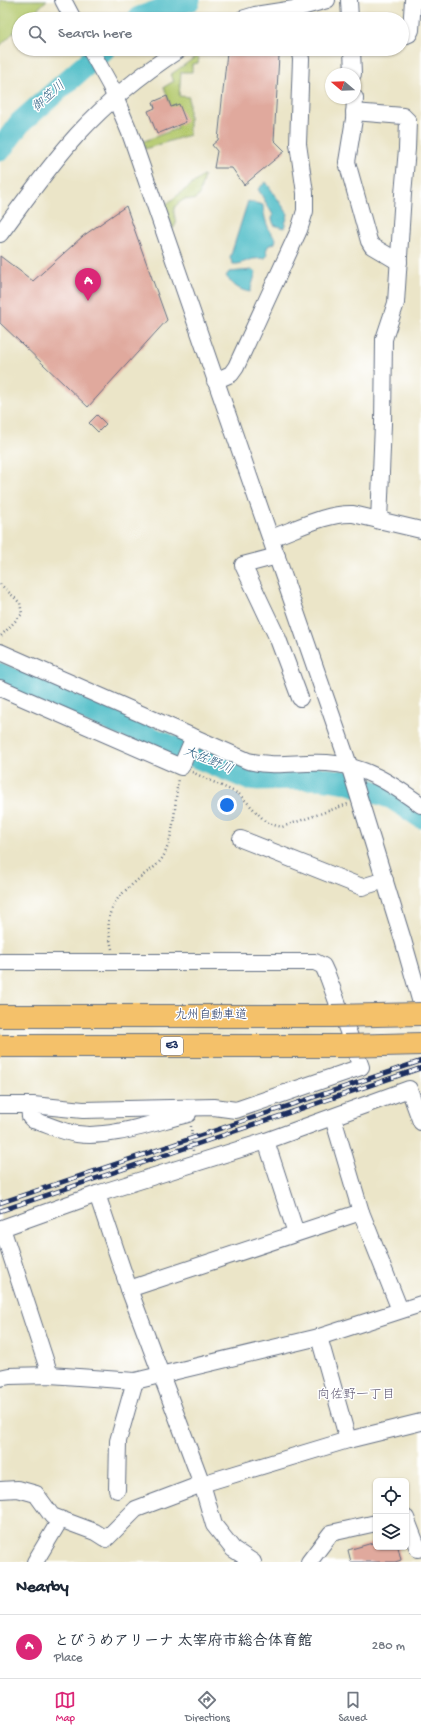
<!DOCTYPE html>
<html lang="en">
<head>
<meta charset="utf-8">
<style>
	:root { --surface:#fff; --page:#f6f6f7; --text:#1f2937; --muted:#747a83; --line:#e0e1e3; --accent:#db2777 }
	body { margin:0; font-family:"Gochi Hand","Klee One",sans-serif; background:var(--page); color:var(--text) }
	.controls { position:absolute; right:12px; bottom:12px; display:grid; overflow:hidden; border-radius:6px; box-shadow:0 1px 3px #0004 }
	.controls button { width:36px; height:36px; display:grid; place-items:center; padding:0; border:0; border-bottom:1px solid var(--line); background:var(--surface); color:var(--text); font:20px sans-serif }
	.compass { position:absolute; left:325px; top:68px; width:36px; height:36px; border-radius:50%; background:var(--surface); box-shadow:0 1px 3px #0004; rotate:289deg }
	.you { position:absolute; left:227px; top:805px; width:14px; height:14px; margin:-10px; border:3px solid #fff; border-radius:50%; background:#1a73e8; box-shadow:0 0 0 6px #1a73e833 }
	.badge { display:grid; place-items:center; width:26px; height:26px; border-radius:50%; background:var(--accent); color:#fff; font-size:13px; font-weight:700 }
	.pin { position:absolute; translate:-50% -33px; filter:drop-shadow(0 1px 2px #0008) }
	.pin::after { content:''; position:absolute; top:21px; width:14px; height:12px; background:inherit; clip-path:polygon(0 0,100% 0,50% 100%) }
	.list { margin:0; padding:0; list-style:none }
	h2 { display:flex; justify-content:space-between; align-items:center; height:52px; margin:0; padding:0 16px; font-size:17px }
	h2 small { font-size:13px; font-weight:400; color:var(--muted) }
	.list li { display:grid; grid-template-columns:26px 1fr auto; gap:12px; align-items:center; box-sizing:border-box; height:64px; padding:0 16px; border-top:1px solid var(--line) }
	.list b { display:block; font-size:15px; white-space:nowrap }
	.list p { margin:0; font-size:13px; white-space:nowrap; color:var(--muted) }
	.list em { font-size:13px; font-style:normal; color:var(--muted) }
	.icon { flex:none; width:22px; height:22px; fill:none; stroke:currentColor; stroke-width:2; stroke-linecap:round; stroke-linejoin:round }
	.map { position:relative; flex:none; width:421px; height:1562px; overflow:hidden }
	.search { position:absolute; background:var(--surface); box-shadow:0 1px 3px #0004; left:12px; right:12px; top:12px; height:44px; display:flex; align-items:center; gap:10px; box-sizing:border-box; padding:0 14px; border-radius:22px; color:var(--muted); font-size:15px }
	.sheet { height:116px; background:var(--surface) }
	nav { display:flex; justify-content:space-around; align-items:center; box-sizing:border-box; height:56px; border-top:1px solid var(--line); background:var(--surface); font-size:11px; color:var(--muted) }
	nav a { display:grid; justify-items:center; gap:2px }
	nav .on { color:var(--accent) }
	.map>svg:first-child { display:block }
	.green { fill:#b4c96d; stroke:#687c66 }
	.water { fill:#51bec8; stroke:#367693 }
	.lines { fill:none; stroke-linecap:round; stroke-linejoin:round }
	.river { stroke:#51bec8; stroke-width:23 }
	.building { fill:#e0a99d }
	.minor-casing { stroke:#646f83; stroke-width:18 }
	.highway-casing { stroke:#646f83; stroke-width:24 }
	.path { stroke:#646f83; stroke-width:2.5; stroke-dasharray:1 3; stroke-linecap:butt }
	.minor { stroke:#fff; stroke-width:16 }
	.highway { stroke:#f4c16a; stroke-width:22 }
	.rail-casing { stroke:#1b2f5e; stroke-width:4.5 }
	.rail { stroke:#fff; stroke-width:3; stroke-dasharray:9; stroke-linecap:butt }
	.highway-bridge-casing { stroke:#646f83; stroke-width:24; stroke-linecap:butt }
	.highway-bridge { stroke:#f4c16a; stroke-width:22 }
	.labels { text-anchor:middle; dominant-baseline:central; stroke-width:3; stroke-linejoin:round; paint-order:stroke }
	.shield { fill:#fff; stroke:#5f6d8e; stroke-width:1 }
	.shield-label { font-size:11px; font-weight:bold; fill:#1b2f5e }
	.street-label { font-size:12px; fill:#1b2f5e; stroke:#fff }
	.water-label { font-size:13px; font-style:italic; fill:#2e6183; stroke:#fff }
	.neighbourhood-label { font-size:13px; fill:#605a74; stroke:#fff }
</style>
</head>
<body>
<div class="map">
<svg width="421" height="1562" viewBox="0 0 421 1562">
	<rect width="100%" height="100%" fill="#fff"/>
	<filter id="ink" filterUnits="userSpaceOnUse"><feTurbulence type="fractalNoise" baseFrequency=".025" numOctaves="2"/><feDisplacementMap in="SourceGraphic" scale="8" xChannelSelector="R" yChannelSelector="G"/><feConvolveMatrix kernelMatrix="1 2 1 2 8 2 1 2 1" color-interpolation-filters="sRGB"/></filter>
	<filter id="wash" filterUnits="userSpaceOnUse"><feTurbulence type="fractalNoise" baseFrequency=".012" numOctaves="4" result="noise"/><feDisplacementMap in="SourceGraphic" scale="16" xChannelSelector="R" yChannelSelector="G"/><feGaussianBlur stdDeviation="0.9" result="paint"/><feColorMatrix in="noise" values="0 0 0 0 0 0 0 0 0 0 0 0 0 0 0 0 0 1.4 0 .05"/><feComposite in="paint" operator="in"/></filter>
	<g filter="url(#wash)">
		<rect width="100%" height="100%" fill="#ebe5c8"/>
		<g class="green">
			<path d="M0 0H47L27 19H19V27L0 46Z"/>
			<path d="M197 56 199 58 198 63 192 64V72H181L179 96 189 97V135L145 149 142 142 178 128 164 87 174 81 170 75Z"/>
			<path d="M204 175 199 196 193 200 185 199C170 208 174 209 176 224L173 229 165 205Z"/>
		</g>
		<g class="water">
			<path d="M266 182 288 214 284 228 274 225 272 219 273 215 258 189Z"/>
			<path d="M248 201 263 205C264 217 267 230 276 239L275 243 268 246 266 251 268 255 265 258 253 259 238 264H233L230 258Z"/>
			<path d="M252 270 256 272 250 292C238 290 233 285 226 276L229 272Z"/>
		</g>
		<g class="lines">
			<g class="river">
				<path d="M139 18 189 0"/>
				<path d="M0 150 20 123 104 49"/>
				<path d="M0 674 249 779 320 778 346 782 392 798 421 817"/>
			</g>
		</g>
		<g id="blocks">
			<g class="building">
				<path d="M227 52 279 56 274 140 285 151 244 185 232 168H214L217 151 212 145 218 140Z"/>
				<path d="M167 96 171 107 179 104 186 122 157 134 148 111 155 108 153 102Z"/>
				<path d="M126 206 167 320 88 407 0 323V256L33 281 83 236Z"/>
				<path d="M97 415 106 424 98 432 89 423Z"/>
				<path d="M376 1542V1547H398L401 1560 395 1562H351L348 1550Z"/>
			</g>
		</g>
	</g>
	<g filter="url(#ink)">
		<use href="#blocks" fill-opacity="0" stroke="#646f83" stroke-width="1"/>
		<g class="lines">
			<g class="minor-casing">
				<g id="minor">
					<path d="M63 0 73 19"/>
					<path d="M349 0 350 19"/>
					<path d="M242 19 255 15 294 9 327 0"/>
					<path d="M402 37 409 34 411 30 413 0"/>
					<path d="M90 49 110 85 130 133 349 765 403 940 421 1003"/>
					<path d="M352 49 353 74"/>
					<path d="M355 98 354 119 347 162 369 241 372 246 399 262"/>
					<path d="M354 112 403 116 408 121 407 149 403 194 396 303 384 339 383 424 379 521"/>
					<path d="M0 234C25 200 49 166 77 135 107 102 143 73 180 49"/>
					<path d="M215 381 231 374 236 367 299 230 305 211V193L298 144 301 59 299 49"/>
					<path d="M271 538C297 529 325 513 353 514L421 530"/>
					<path d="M277 556 243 565 278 639 300 698"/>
					<path d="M0 652 248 761C278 768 298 761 327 763 364 765 392 784 421 805"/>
					<path d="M0 688 181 767 194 737"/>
					<path d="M241 839 362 887 385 880"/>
					<path d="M0 962H315L323 966 328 977 361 1067 236 1110 214 1107 83 1110 33 1105H0"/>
					<path d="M29 1105 30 1117 33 1120C47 1124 62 1132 77 1134 111 1139 154 1122 188 1114"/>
					<path d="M333 1118 361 1212 400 1310"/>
					<path d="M266 1141 296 1233"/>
					<path d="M97 1194 129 1289 202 1484 214 1525 233 1549 253 1562"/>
					<path d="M129 1289 361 1212"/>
					<path d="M319 1337 348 1440"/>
					<path d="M50 1375 2 1228 97 1194 266 1141 409 1089 421 1122"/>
					<path d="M0 1378 9 1376 50 1375 135 1381 319 1337 421 1304"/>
					<path d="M0 1490 18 1489 36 1494 52 1516 95 1532 106 1539 136 1509 202 1484 348 1440 421 1422"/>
					<path d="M117 1490 118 1441 135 1381"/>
					<path d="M406 1518 418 1549 421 1548"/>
					<path d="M35 1562 60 1520"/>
					<path d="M309 1562 331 1533 376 1523"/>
				</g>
			</g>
			<g class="highway-casing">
				<g id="highway">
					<path d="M0 1016H332"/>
					<path d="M0 1046H345"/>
				</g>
			</g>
			<g class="path">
				<path d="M0 584 20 603 22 614 0 637"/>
				<path d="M192 772 239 794 265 821 274 825 282 827 348 804"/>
				<path d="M112 949C102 906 115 899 146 873 154 868 161 862 165 853 175 830 175 803 178 779"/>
				<path d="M191 1126 193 1151"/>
			</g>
			<use href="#minor" class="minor"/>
			<use href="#highway" class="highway"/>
			<g class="rail-casing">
				<g id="rail">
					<path d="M0 1203 421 1061"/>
					<path d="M0 1211 421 1068"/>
				</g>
			</g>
			<use href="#rail" class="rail"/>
			<g class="highway-bridge-casing">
				<g id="highway-bridge">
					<path d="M332 1016 421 1014"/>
					<path d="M345 1046 421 1044"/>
				</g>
			</g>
			<use href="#highway-bridge" class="highway-bridge"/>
		</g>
	</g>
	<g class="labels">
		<rect class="shield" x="161" y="1037" width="22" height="18" rx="3"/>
		<g class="shield-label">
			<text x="172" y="1046">E3</text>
		</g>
		<g class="street-label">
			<text x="211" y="1016">九州自動車道</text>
		</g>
		<g class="water-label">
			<text transform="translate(49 97) rotate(-41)">御笠川</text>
			<text transform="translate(208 761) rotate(23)">大佐野川</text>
		</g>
		<g class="neighbourhood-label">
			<text x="356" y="1395">向佐野一丁目</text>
		</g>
	</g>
</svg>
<div class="controls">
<button><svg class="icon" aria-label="locate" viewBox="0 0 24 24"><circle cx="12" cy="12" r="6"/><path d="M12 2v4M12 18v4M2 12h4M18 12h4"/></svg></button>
<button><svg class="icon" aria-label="layers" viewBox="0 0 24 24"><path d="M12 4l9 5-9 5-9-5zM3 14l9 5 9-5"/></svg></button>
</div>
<svg class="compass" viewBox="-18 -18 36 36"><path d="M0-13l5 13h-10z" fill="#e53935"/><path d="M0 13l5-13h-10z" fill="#747a83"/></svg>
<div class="you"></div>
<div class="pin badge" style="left:88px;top:301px">A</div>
<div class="search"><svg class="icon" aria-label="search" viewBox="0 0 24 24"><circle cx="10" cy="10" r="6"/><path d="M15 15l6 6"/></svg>Search here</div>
</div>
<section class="sheet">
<h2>Nearby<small></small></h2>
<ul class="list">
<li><span class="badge">A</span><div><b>とびうめアリーナ 太宰府市総合体育館</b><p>Place</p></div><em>280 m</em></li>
</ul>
</section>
<nav>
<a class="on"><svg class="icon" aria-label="map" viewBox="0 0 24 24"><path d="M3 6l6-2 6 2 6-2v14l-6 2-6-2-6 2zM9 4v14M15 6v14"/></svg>Map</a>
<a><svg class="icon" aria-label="directions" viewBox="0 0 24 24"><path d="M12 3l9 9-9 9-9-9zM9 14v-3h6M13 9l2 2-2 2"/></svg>Directions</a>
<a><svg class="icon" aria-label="saved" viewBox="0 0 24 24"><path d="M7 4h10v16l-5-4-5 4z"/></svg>Saved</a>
</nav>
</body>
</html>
